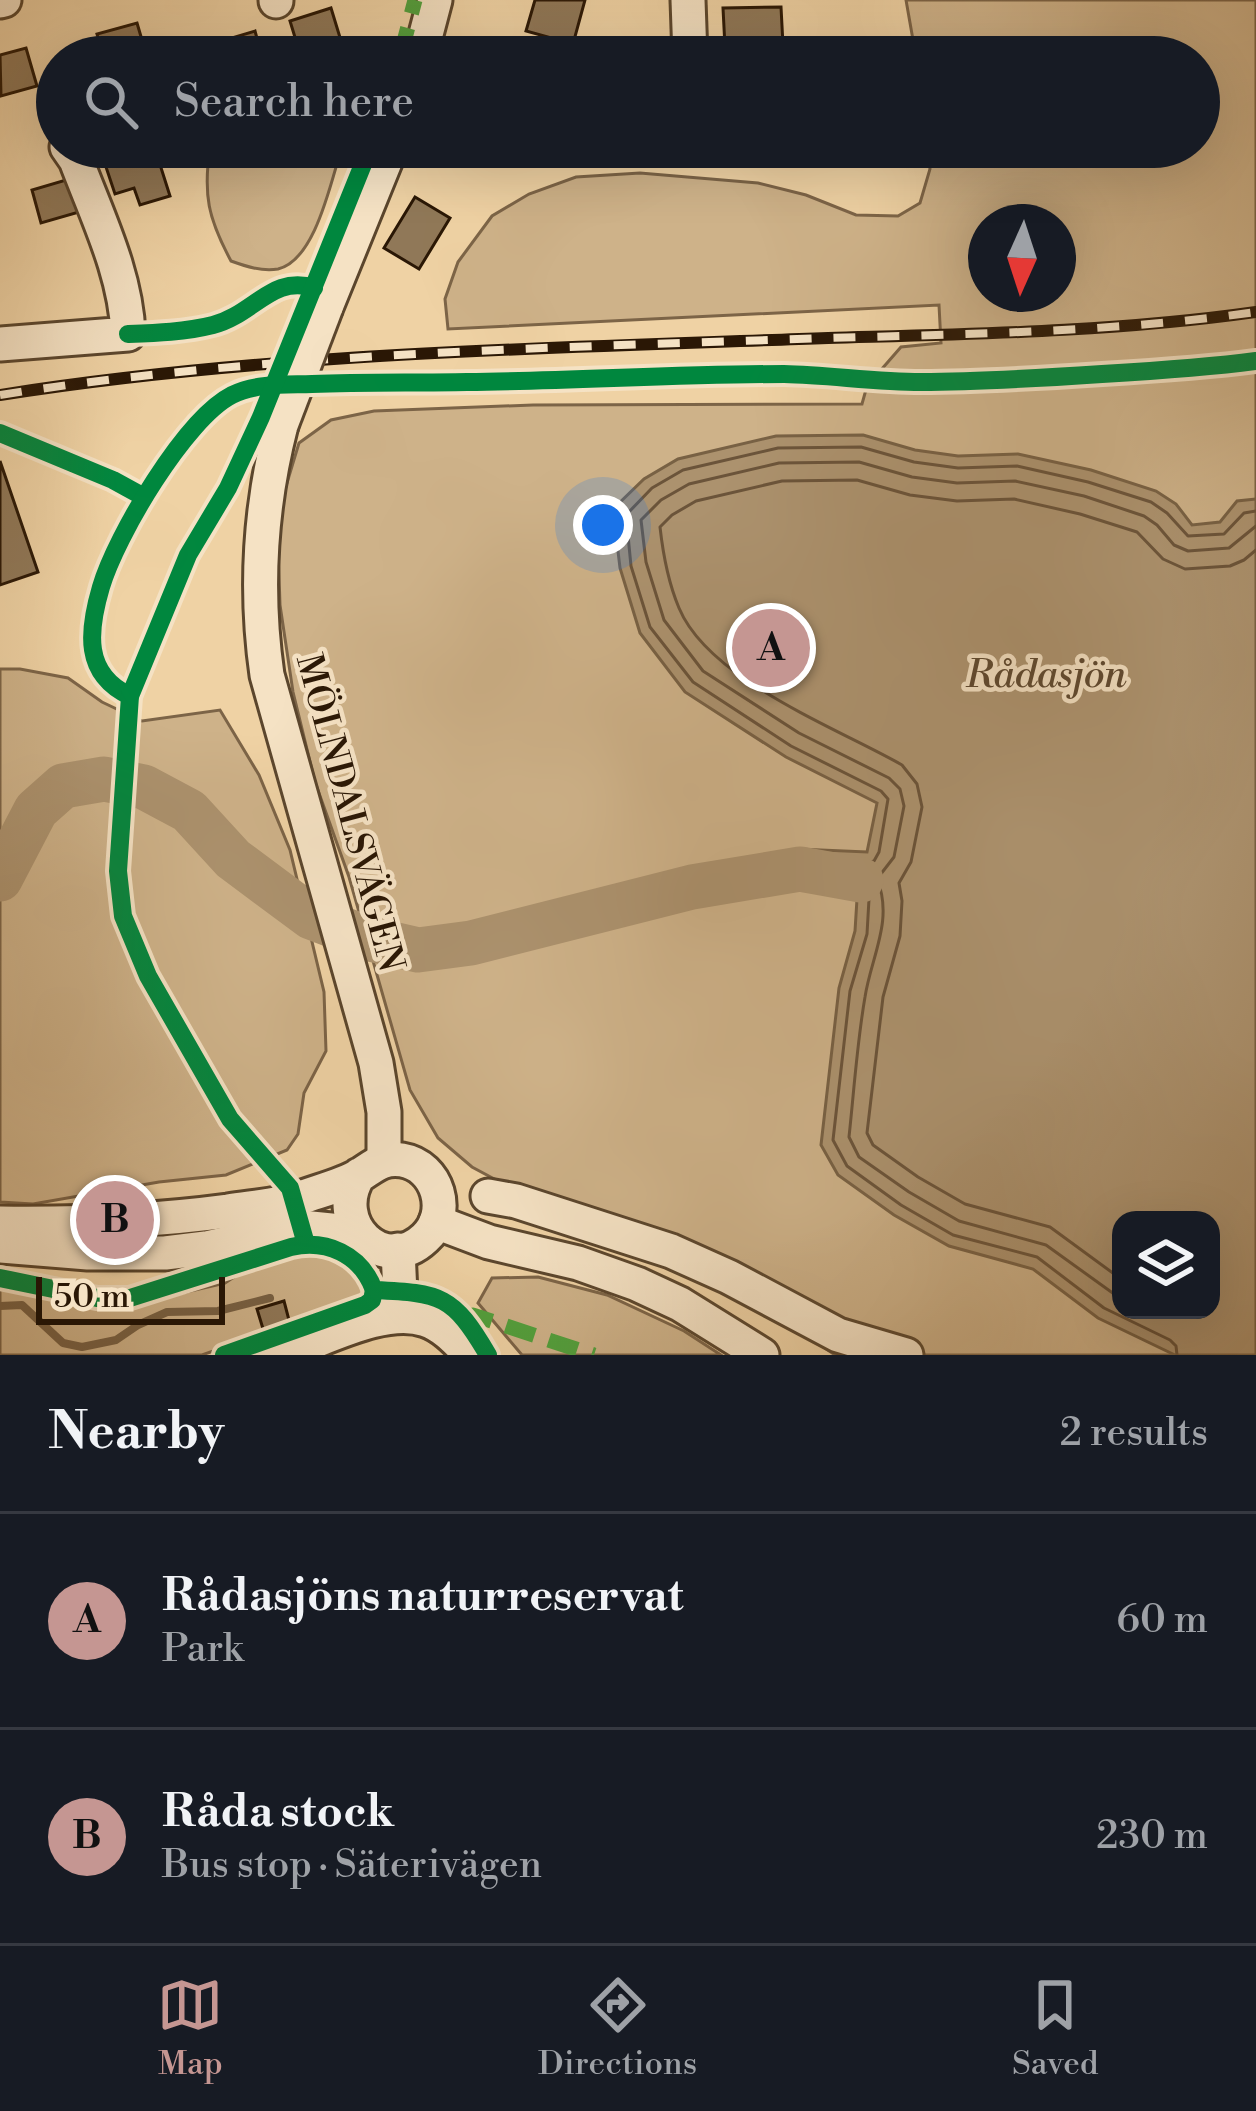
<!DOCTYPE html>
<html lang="en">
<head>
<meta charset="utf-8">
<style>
	:root { --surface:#171b24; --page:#242831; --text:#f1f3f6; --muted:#9ea1a6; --line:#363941; --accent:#c59692 }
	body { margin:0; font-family:"Libre Bodoni",serif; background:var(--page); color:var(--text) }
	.controls { position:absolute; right:36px; bottom:36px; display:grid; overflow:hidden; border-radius:24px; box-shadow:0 12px 48px #0002 }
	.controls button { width:108px; height:108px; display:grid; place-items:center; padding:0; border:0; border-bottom:3px solid var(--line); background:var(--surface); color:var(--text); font:60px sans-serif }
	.compass { position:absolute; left:968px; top:204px; width:108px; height:108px; border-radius:50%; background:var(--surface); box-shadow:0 12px 48px #0002; rotate:183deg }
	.scale { position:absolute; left:36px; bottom:30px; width:189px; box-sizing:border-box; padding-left:12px; border:6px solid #2a1705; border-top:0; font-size:33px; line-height:42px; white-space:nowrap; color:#2a1705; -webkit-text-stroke:9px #f5e2c4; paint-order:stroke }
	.you { position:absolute; left:603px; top:525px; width:42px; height:42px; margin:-30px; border:9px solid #fff; border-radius:50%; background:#1a73e8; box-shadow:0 0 0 18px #1a73e833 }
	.badge { display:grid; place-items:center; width:78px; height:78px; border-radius:50%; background:var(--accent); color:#111; font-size:39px; font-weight:700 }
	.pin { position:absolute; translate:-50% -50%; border:6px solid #fff; box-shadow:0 3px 12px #0006 }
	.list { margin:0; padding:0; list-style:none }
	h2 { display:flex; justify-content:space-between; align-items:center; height:156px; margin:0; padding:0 48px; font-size:51px }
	h2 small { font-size:39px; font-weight:400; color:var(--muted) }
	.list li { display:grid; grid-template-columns:78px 1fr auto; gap:36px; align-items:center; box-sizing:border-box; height:216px; padding:0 48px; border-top:3px solid var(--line) }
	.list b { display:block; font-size:45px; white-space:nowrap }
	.list p { margin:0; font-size:39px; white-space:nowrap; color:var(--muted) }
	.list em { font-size:39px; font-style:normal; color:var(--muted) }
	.icon { flex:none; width:66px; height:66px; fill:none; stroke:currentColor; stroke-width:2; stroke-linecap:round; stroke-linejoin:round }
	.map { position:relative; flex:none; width:1256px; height:1355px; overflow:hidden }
	.search { position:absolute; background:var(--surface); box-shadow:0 12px 48px #0002; left:36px; right:36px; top:36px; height:132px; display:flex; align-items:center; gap:30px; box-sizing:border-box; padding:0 42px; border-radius:66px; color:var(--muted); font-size:45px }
	.sheet { height:588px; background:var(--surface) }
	nav { display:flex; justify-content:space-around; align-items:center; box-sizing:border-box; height:168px; border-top:3px solid var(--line); background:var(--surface); font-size:33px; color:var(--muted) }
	nav a { display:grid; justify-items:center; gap:6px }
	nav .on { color:var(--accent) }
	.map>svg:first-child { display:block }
	.green { fill:#ceb289; stroke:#7c6447; stroke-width:3; fill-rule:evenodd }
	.water { fill:#ac926e; stroke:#786144; stroke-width:3; fill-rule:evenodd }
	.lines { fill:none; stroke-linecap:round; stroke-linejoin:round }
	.shore { stroke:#6b543a; stroke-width:3 }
	.stream { stroke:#786144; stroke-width:8 }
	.river { stroke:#ac926e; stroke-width:45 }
	.building { fill:#907858; stroke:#2a1705; stroke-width:3 }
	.minor-casing { stroke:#5b462d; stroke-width:39 }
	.minor { stroke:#f5e2c4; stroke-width:33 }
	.rail-casing { stroke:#2a1705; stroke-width:12 }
	.rail { stroke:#f5e2c4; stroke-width:8; stroke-dasharray:22; stroke-linecap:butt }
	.minor-bridge-casing { stroke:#5b462d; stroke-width:39; stroke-linecap:butt }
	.minor-bridge { stroke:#f5e2c4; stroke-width:33 }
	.quiet { stroke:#51a13d; stroke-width:15; stroke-dasharray:30 15; stroke-linecap:butt }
	.cycleway-casing { stroke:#f5e2c4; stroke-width:26 }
	.cycleway { stroke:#00873e; stroke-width:18 }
	.labels { text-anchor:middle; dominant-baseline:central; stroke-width:9; stroke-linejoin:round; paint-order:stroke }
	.street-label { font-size:36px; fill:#2a1705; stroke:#f5e2c4 }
	.water-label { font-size:39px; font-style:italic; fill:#5e482f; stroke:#f5e2c4 }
</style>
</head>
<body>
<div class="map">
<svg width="1256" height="1355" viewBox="0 0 1256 1355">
	<rect width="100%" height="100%" fill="#efd2a4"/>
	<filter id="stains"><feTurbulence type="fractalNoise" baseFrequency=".00167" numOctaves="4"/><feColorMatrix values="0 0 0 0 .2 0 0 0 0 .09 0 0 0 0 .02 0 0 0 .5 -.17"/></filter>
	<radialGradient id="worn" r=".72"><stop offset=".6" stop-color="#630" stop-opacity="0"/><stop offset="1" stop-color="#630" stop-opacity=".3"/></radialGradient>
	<g class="green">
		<path d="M906 0H1256V1355H835L749 1295 528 1197 472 1167 438 1138 410 1090 349 877 315 782 293 692 280 605 277 516 299 443 331 420 374 411 533 405 862 404 867 386 901 347 941 343 939 305 448 329 445 299 458 262 492 216 529 194 576 177 640 173 758 183 806 195 856 215 898 216 920 203 930 169 927 147H1199V57H916ZM986 222H1058V294H986ZM1121 1220H1211V1310H1121Z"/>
		<path d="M210 147H342C331 180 316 260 278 269 262 272 245 266 231 261 208 218 203 195 210 147Z"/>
		<path d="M0 669H20L68 678 102 702 142 721 220 710 259 775 290 850 324 992 326 1051 304 1093 298 1134 287 1150 226 1175 159 1182 33 1204 0 1202Z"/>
		<path d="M294 1255C303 1255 315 1253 324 1255 342 1259 362 1276 365 1294L357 1301 202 1355H0V1289L60 1301 121 1307 225 1283C246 1268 269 1262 294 1255Z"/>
		<path d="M538 1277 607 1295 684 1331 721 1355H522L478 1303 492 1278Z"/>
	</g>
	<path class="water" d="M863 435 915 450 958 456 1018 454 1091 470 1156 491 1176 504 1192 525 1220 522 1237 501 1256 499V1355H1175L1098 1318 1033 1269 949 1246 894 1215 838 1175 821 1145 839 988 855 931 857 899 798 885 799 849 867 852 877 803 786 757 685 692 640 633 620 568 613 509 644 479 678 459 776 436ZM1121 1220H1211V1310H1121Z"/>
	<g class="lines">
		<g class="shore">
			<path d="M1121 1279 1050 1227 965 1204 918 1177 873 1145 867 1133 883 997 900 936 902 901 899 883 911 862 922 807 917 784 902 765C837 728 709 680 679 608 668 582 663 554 660 527L672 515 696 501 782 481 857 480 910 495 957 501 1014 499 1080 514 1137 532 1163 559 1185 569 1230 566 1244 560 1256 550"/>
			<path d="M1121 1299 1046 1245 959 1221 909 1192 859 1157 849 1137C854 1091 857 1043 865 997 871 957 894 920 877 879L894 857 904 806 900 789 889 778 799 733 703 671 664 620 646 562 641 520 661 500 689 484 779 463 859 462 912 477 957 483 1015 481 1084 496 1144 516 1157 525 1174 545 1188 551 1229 548 1256 526"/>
			<path d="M1177 1355 1176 1346 1170 1340 1104 1308 1037 1257 953 1235 901 1205 847 1166 833 1140 850 991 867 934 869 899 866 892 859 886 815 876 812 867 817 862 864 864 874 861 879 852 888 799 881 791 791 746 693 682 650 627 631 566 626 515 652 488 683 470 778 448 861 447 914 462 958 468 1017 466 1088 482 1151 502 1167 513 1188 536 1224 534 1244 513 1256 511"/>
		</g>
		<path class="stream" d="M0 1306 22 1305 63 1343 82 1347 116 1340 138 1325 167 1312 218 1311 270 1298"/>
		<path class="river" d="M0 879 36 810 63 786 104 779 144 787 189 811 233 859 311 917 366 938 418 950 471 943 692 887 800 869 861 880"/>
	</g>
	<g class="building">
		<path d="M535 0H585L573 44 526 31Z"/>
		<path d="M781 7 783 45 725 47 723 8Z"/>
		<path d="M331 8 342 44 301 57 290 21Z"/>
		<path d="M137 23 147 57H104L97 34Z"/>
		<path d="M255 31 262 57H219L215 43Z"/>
		<path d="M26 48 37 86 1 96 0 55Z"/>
		<path d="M508 147H567V154L508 155Z"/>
		<path d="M156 152 170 196 140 205 134 188 115 194 106 167Z"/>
		<path d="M76 177 86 210 41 223 32 190Z"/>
		<path d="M415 197 450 218 419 269 384 248Z"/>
		<path d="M0 461 38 572 0 585Z"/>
		<path d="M284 1301 290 1324 264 1332 257 1309Z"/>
	</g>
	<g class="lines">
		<g class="minor-casing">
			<g id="minor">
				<path d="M276 0V1"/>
				<path d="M688 0 690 57"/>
				<path d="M0 1 4 0"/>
				<path d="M420 57 435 0"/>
				<path d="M326 307 391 147"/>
				<path d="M0 344 128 334C126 274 97 216 76 160L67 147"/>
				<path d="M281 425C260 507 255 591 267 675L376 1063 384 1112V1160"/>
				<path d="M488 1196 516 1201 671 1251 729 1277 838 1335 906 1355"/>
				<path d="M436 1222 489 1242 578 1263 637 1284 680 1304 762 1355"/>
				<path d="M0 1223C76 1224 153 1221 228 1211 252 1207 278 1206 300 1198 319 1191 344 1185 360 1175 374 1166 383 1157 402 1160 438 1166 452 1213 425 1238 384 1277 328 1223 359 1175"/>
				<path d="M0 1246 88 1253H165L206 1248 301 1227 331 1230 369 1243"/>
				<path d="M398 1250 401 1316"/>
				<path d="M278 1355C320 1342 383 1305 426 1320 444 1326 458 1342 471 1355"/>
			</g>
		</g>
		<use href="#minor" class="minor"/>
		<g class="rail-casing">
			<path id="rail" d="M0 395C271 352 554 348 828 338 970 334 1115 332 1256 312"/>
		</g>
		<use href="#rail" class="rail"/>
		<g class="minor-bridge-casing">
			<path id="minor-bridge" d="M281 425 326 307"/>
		</g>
		<use href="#minor-bridge" class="minor-bridge"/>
		<g class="quiet">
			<path d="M400 57 415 0"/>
			<path d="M463 1317 473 1315 594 1355"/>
		</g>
		<g class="cycleway-casing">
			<g id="cycleway">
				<path d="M128 334C156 333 185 332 213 325 253 315 273 274 314 288"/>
				<path d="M0 433 113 480 144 497"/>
				<path d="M130 696C83 674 88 631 101 587 116 536 185 419 232 395 256 383 285 385 312 384 364 382 415 383 467 382 572 381 679 374 784 374 830 375 875 382 921 382 981 382 1042 378 1102 374 1154 371 1205 368 1256 361"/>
				<path d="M306 1244 290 1188 230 1119 148 976 123 916 118 871 130 696 188 555 228 488 261 417 370 147"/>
				<path d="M0 1278 97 1298H130L291 1247C326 1239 361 1254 374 1290 441 1293 453 1295 488 1355"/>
				<path d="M224 1355 365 1305 372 1300 374 1290"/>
			</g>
		</g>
		<use href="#cycleway" class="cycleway"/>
	</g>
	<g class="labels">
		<g class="street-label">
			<text transform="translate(349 813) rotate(75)">MÖLNDALSVÄGEN</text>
		</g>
		<g class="water-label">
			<text x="1046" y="675">Rådasjön</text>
		</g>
	</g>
	<rect width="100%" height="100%" filter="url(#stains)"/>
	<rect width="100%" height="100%" fill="url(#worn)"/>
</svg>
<div class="controls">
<button><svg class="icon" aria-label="layers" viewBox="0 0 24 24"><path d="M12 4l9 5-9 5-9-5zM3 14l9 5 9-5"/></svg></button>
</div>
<svg class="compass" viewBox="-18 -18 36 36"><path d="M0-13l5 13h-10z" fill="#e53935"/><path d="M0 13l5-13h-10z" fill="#9ea1a6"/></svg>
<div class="scale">50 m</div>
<div class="you"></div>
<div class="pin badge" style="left:771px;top:648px">A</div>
<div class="pin badge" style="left:115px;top:1220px">B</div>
<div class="search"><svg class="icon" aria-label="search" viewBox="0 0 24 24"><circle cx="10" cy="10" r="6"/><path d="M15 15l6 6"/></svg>Search here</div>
</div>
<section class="sheet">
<h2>Nearby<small>2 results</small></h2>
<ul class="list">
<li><span class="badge">A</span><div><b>Rådasjöns naturreservat</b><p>Park</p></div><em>60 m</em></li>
<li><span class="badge">B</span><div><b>Råda stock</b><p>Bus stop · Säterivägen</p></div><em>230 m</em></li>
</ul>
</section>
<nav>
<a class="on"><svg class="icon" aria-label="map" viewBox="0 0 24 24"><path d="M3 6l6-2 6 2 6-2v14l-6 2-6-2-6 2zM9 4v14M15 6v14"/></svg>Map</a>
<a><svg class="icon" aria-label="directions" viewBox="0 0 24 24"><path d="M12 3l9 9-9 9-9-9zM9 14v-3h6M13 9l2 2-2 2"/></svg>Directions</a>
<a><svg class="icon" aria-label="saved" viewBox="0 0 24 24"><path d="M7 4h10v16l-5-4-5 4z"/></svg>Saved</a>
</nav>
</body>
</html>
